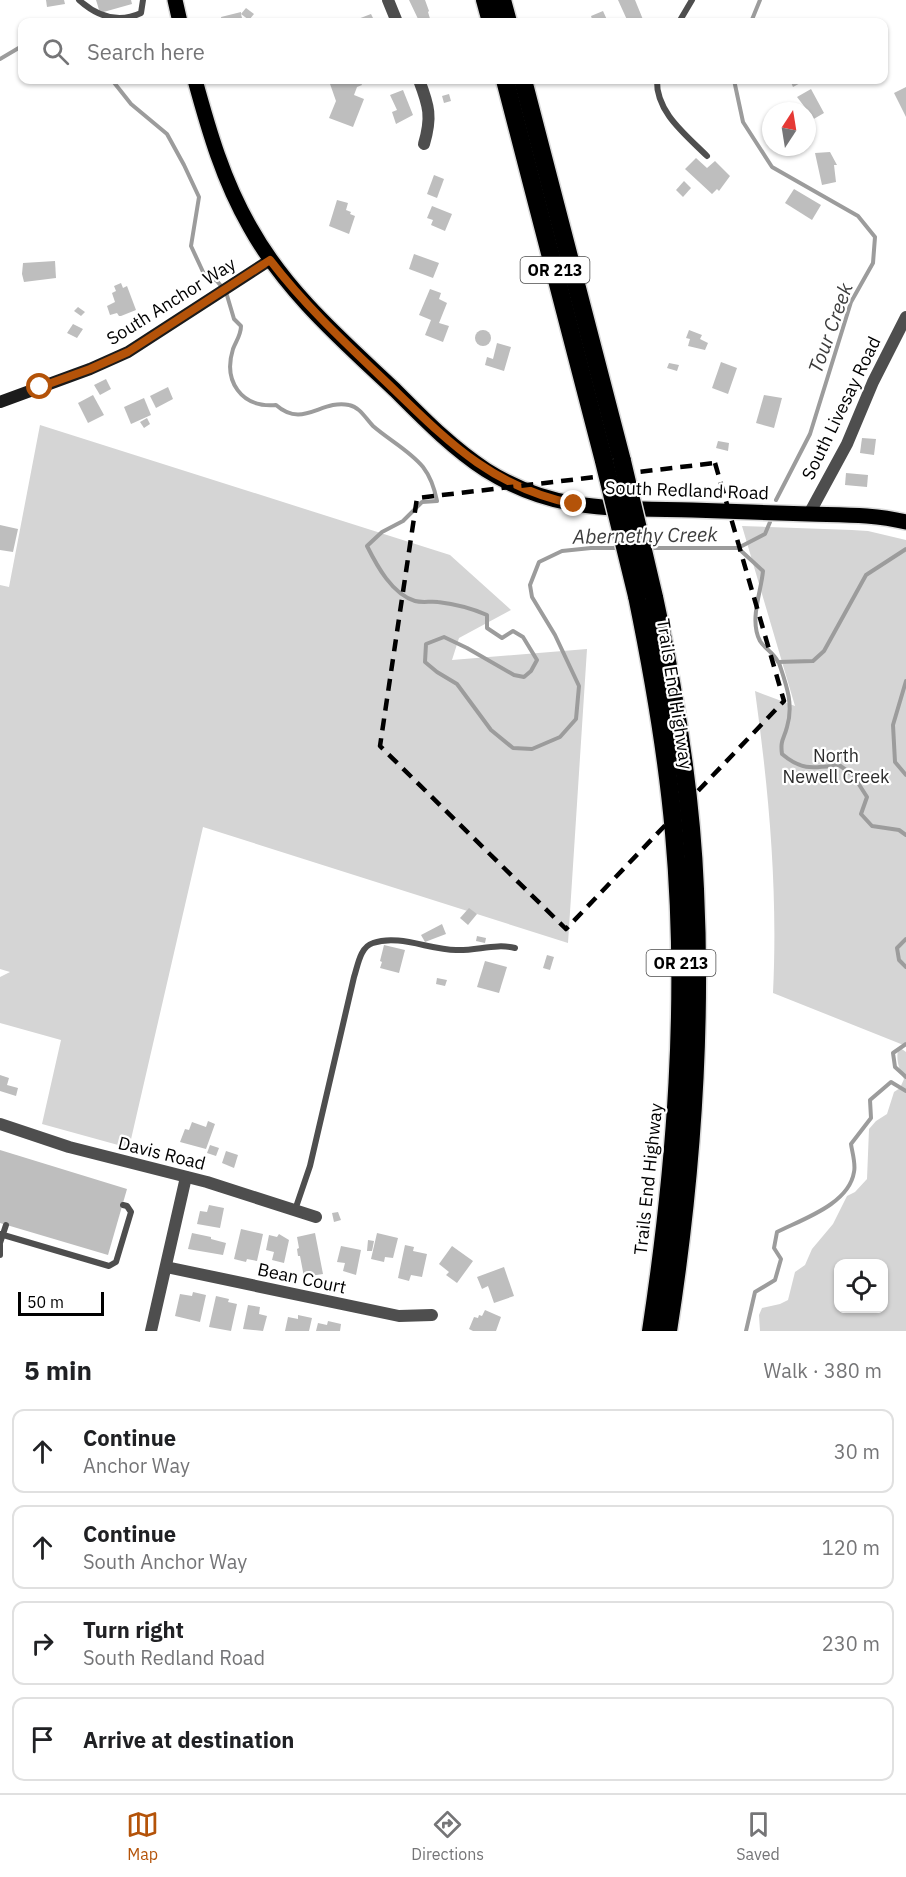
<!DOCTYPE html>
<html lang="en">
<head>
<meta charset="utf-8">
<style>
	:root { --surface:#fff; --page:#f6f6f6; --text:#202124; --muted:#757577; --line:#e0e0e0; --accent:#b45309 }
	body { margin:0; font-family:"IBM Plex Sans",sans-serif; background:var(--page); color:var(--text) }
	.controls { position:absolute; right:18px; bottom:18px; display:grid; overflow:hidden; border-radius:12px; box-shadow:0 2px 4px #0004 }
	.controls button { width:54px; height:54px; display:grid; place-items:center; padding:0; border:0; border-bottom:2px solid var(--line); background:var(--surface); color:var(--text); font:30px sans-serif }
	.compass { position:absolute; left:762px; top:102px; width:54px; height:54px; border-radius:50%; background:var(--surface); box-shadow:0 2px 4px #0004; rotate:12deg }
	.scale { position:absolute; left:18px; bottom:15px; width:86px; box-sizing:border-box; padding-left:6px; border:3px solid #000; border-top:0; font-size:16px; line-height:21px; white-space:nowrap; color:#000; -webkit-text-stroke:4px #fff; paint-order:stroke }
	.stop { position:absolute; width:18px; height:18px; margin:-14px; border:4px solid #b45309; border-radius:50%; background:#fff }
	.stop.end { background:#b45309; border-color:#fff; box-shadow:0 2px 6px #0008 }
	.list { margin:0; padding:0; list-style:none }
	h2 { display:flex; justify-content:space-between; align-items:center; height:78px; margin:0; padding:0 24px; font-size:26px }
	h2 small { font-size:20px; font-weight:400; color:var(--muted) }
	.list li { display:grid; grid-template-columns:39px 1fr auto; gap:18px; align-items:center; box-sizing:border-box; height:84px; margin:0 12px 12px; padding:0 12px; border:2px solid var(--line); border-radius:12px }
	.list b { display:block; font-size:22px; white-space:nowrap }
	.list p { margin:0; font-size:20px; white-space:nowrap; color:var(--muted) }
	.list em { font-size:20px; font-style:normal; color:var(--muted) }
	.icon { flex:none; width:33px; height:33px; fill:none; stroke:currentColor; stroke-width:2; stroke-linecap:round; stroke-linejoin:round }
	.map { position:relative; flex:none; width:906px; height:1331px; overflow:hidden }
	.search { position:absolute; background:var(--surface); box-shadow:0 2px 4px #0004; left:18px; right:18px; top:18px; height:66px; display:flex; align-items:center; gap:15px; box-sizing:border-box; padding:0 21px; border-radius:12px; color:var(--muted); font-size:22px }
	.sheet { height:462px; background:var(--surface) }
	nav { display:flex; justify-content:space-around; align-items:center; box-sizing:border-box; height:84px; border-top:2px solid var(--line); background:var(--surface); font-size:16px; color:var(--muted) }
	nav a { display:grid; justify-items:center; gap:3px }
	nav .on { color:var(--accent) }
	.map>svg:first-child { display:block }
	.green { fill:#d5d5d5; fill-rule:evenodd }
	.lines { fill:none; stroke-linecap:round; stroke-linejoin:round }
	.stream { stroke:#9c9c9c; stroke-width:4 }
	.building { fill:#bebebe }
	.primary-casing { stroke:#dbdbdb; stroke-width:18 }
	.highway-casing { stroke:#dbdbdb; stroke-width:21 }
	.lane { stroke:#4e4e4e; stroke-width:6 }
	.street { stroke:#4e4e4e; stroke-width:12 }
	.secondary { stroke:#1b1b1b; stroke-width:12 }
	.primary { stroke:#000; stroke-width:15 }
	.highway { stroke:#000; stroke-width:18 }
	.highway-bridge-casing { stroke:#dbdbdb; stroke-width:21; stroke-linecap:butt }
	.highway-bridge { stroke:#000; stroke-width:18 }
	.route { stroke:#b45309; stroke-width:8 }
	.marked { fill:none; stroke:#000; stroke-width:4.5; stroke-dasharray:12 8; stroke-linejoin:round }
	.labels { text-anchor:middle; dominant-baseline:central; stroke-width:4.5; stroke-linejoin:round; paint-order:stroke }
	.shield { fill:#fff; stroke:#4c4c4c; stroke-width:1.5 }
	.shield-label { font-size:16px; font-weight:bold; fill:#000 }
	.street-label { font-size:18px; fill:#000; stroke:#fff }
	.park-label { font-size:18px; fill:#2c2c2c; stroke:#fff }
	.water-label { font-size:20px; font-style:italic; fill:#3d3d3d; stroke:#fff }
</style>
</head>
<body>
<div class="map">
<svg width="906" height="1331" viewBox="0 0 906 1331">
	<rect width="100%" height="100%" fill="#fff"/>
	<g class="green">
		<path d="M40 425 450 555 511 610 459 638 452 660 587 649 568 943 203 827 129 1148 42 1124 61 1040 0 1023V977L10 972 0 969V585L9 587Z"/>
		<path d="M742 526 852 530 868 531 906 540V1046L773 993C778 889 769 793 755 691L795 706Z"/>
		<path d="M899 1047 906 1052V1331H760L759 1315 762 1308 780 1304 788 1300 795 1272 805 1265 812 1249 833 1224 847 1196 855 1192 867 1179 869 1129 876 1121 887 1114 894 1092 900 1088 904 1079C899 1069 895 1058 899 1047ZM838 1264H884V1308H838Z"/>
	</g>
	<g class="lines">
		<g class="stream">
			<path d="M751 22 760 0"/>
			<path d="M0 59 22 46"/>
			<path d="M112 80 131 104 167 134 184 165 199 197 191 246 204 274 217 281 226 292 234 319 241 326C241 335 236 341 233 349 223 381 241 408 276 405 303 429 321 399 349 405 360 407 366 419 373 426 389 440 410 451 423 467 430 476 435 491 437 501L422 502 403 521 382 532 367 546C377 566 392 594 415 601 422 603 431 601 438 602 455 604 471 608 487 615V628L502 638 513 631 523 637 537 660 531 671 524 677 514 675 467 648 444 637 426 644 425 662 437 672 457 684 491 730 513 748 532 749 560 737 576 719 579 686 555 635 532 597 530 585 539 562 562 551 591 548H620"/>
			<path d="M734 80 743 122 772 167 858 216 875 237 873 263 851 302 810 434 776 500"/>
			<path d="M648 548H738L763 571C761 593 749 620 760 641 765 649 774 653 778 662L813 661 824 651 866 575 906 549"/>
			<path d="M738 548 765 534 770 522"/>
			<path d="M779 663C786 684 794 704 787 727 784 739 780 740 782 754 802 771 813 768 839 765L853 775 867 797 861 814 872 826 899 830 906 835"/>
			<path d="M906 681 893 725 895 762 906 775"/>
			<path d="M906 939 897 948 899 960 906 967"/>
			<path d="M906 1044 893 1053 895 1067 906 1077"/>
			<path d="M746 1331 755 1292 775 1280 781 1259 774 1248 777 1232C803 1219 849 1204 854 1172 856 1164 852 1152 851 1144L871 1118 870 1100 891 1082 906 1091"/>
		</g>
	</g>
	<g class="building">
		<path d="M46 0H64L65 4 47 7Z"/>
		<path d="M96 0H131L132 4 100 13Z"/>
		<path d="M409 0H425L429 11 428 12 431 22H424L423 19 419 21Z"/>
		<path d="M618 0H635L644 22H628Z"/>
		<path d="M246 8 254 14 249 20 241 14 243 22H222L221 17 241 12V14Z"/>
		<path d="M603 11 608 22H583L592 19 591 16Z"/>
		<path d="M371 14 375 22H350Z"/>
		<path d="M332 80H360L362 85 357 87 354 95 364 99 353 127 329 118 336 101 329 81Z"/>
		<path d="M790 80H806L793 87Z"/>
		<path d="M906 87V117L894 93Z"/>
		<path d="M811 89 824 113 812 120 810 116 807 118V110L797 97Z"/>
		<path d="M403 90 413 115 396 124 392 112 397 110 390 95Z"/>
		<path d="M449 94 451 101 444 103 442 96Z"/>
		<path d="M830 152 837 165H834L836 182 822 185 815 153Z"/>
		<path d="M696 158 707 168 715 161 730 176 719 191 717 189 712 194 685 169Z"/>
		<path d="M434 175 444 179 437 198 427 194Z"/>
		<path d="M684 181 691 188 683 197 676 190Z"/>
		<path d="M794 189 821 205 812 220 785 203Z"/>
		<path d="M337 200 348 203 346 210 351 212 350 214 355 216 349 234 329 226Z"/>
		<path d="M432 206 452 214 445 231 431 225 433 220 427 218Z"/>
		<path d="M414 254 439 263 433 278 409 269Z"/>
		<path d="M55 261 56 278 24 282 22 274 23 263Z"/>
		<path d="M121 283 123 288 127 286 136 310 121 316H119L117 313 110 315 107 306 115 302 112 293 116 291 114 286Z"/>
		<path d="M430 289 441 293 439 299 447 303 439 323 449 326 443 342 425 335 431 320 419 315Z"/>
		<path d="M78 307 85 312 81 316 74 311Z"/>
		<path d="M73 324 83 329 77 338 67 333Z"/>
		<path d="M689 330 702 335 700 339 708 343 705 350 688 346 690 339 686 338Z"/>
		<circle cx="483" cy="338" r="8"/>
		<path d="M497 343 511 347 504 371 485 365 487 357 493 359Z"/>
		<path d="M721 362 737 368 728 394 712 388Z"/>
		<path d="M669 363 679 365 677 371 667 368Z"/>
		<path d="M106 379 111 389 100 395 94 385Z"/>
		<path d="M168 387 173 399 156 408 150 396Z"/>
		<path d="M93 395 104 415 88 423 78 403Z"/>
		<path d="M764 395 782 398 774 428 756 423Z"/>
		<path d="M144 398 151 415 131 424 124 407Z"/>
		<path d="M147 418 150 424 144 428 140 422Z"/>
		<path d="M862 438 876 439 874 455 860 453Z"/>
		<path d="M718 441 729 443 728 451 716 448Z"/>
		<path d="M846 473 868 475 867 487 845 485Z"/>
		<path d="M0 525 18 529 13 552 0 550Z"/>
		<path d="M469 908 477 914 468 925 460 918Z"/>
		<path d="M442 924 446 934 425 942 421 935Z"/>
		<path d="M477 936 486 938 485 943 476 941Z"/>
		<path d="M384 945 405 950 399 973 380 968 382 962 380 961Z"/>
		<path d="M547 955 554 957 550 970 543 968Z"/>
		<path d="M485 961 507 967 499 993 477 987Z"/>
		<path d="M437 978 447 980 445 986 436 984Z"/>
		<path d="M0 1075 9 1078 7 1085 18 1088 16 1096 0 1091Z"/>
		<path d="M208 1121 215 1124 206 1149 180 1142 185 1129 189 1130 192 1122 206 1127Z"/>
		<path d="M210 1145 219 1148 216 1156 207 1153Z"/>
		<path d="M0 1150 127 1189 108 1255 0 1223Z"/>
		<path d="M226 1151 238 1155 234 1168 222 1163Z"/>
		<path d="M209 1205 224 1208 220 1228 197 1224 200 1211 207 1212Z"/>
		<path d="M338 1212 341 1220 334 1222 332 1213Z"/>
		<path d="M241 1229 263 1234 257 1261 247 1259 246 1262 234 1259Z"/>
		<path d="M192 1233 211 1237V1239L226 1243 223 1255 188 1249Z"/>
		<path d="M315 1233 323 1274 304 1277 300 1256H298L297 1249 299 1248 297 1237Z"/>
		<path d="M377 1233 398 1238 393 1258 385 1257 384 1262 371 1259Z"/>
		<path d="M279 1234 289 1240 284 1263 272 1260 274 1252 266 1250 269 1235 277 1237Z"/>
		<path d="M368 1240 374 1241 372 1251H367Z"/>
		<path d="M405 1245 414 1247 413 1251 427 1254 422 1277 411 1275 409 1281 398 1278Z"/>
		<path d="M341 1246 361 1250 356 1275 343 1271 345 1263 337 1262Z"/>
		<path d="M452 1246 473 1261 457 1283 446 1275 449 1272 439 1264Z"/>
		<path d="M504 1267 514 1296 494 1303 488 1286 482 1289 477 1277Z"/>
		<path d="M193 1292 206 1295 200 1322 175 1316 180 1294 192 1296Z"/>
		<path d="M216 1296 229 1299 228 1302 237 1304 231 1331 209 1327Z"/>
		<path d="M248 1305 260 1307 259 1314 267 1316 263 1331 243 1329Z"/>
		<path d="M485 1310 501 1317 496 1331H473L469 1329 474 1317 478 1318 479 1315 482 1316Z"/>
		<path d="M298 1315 312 1318 309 1331H285L288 1317 298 1319Z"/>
		<path d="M328 1321 341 1324 340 1331H316L318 1323 327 1325Z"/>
	</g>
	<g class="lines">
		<g class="primary-casing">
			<g id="primary">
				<path d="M175 0 180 22"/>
				<path d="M195 80C209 131 223 180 250 227 286 292 342 340 395 390 423 418 452 448 486 470 513 487 544 499 576 504 614 510 654 509 692 510 731 511 770 513 809 514 842 515 874 514 906 522"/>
			</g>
		</g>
		<g class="highway-casing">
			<g id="highway">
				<path d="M485 0 491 22"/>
				<path d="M502 0 508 22"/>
				<path d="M505 80 604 461"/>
				<path d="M523 80 622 461"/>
				<path d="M637 596C653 674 667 753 674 833 689 1000 676 1166 651 1331"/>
				<path d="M654 597C675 693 691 791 695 889 702 1037 691 1184 668 1331"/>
			</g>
		</g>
		<g class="lane">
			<path d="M79 0C98 17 118 24 141 13L143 0"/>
			<path d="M679 22 692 0"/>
			<path d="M657 80C656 112 685 134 707 156"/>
			<path d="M295 1210 310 1166 354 977C358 965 360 947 373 943 399 934 430 950 456 950 476 951 496 943 515 948"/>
			<path d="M0 1234 109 1266 116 1262 131 1212 127 1206 123 1205"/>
			<path d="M0 1243 6 1225"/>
			<path d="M0 1245V1255"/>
		</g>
		<g class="street">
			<path d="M388 0 397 22"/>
			<path d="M419 80C429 106 432 117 424 144"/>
			<path d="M809 514 847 444 873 382 906 317"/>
			<path d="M0 1124 69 1147 207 1182 316 1217"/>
			<path d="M166 1267 399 1316 432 1315"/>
			<path d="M151 1331 186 1177"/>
		</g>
		<path class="secondary" d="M0 402 90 369 128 352 270 260"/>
		<use href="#primary" class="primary"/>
		<use href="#highway" class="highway"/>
		<g class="highway-bridge-casing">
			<g id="highway-bridge">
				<path d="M604 461 637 596"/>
				<path d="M622 461 654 597"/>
			</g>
		</g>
		<use href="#highway-bridge" class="highway-bridge"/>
	</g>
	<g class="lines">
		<path class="route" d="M40 387 90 369 128 352 270 260C303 303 341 339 380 376 442 435 486 486 574 504"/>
	</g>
	<path class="marked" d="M715 463 784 701 566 929 380 746 417 498Z"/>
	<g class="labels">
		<g class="shield">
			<rect x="520.5" y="257" width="69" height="26" rx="4.5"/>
			<rect x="646.5" y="950" width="69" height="26" rx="4.5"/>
		</g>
		<g class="shield-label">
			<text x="555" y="270">OR 213</text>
			<text x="681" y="963">OR 213</text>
		</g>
		<g class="street-label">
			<text transform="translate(171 301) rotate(-32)">South Anchor Way</text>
			<text transform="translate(841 408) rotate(-64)">South Livesay Road</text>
			<text transform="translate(687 490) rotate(2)">South Redland Road</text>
			<text transform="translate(675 694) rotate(81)">Trails End Highway</text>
			<text transform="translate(162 1153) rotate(14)">Davis Road</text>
			<text transform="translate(648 1179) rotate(-84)">Trails End Highway</text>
			<text transform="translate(302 1278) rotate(12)">Bean Court</text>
		</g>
		<g class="park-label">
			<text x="836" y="755">North<tspan x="836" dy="21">Newell Creek</tspan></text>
		</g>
		<g class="water-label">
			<text transform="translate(830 328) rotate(-70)">Tour Creek</text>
			<text transform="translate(645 535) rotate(-1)">Abernethy Creek</text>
		</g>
	</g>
</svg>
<div class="controls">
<button><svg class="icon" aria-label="locate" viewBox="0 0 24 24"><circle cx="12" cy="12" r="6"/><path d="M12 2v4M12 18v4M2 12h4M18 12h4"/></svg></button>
</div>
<svg class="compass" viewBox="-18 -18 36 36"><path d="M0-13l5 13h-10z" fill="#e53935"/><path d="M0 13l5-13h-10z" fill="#757577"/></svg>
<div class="scale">50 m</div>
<div class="stop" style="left:40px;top:387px"></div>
<div class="stop end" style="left:574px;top:504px"></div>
<div class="search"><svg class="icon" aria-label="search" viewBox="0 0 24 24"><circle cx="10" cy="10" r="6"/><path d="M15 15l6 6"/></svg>Search here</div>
</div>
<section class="sheet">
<h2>5 min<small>Walk · 380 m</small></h2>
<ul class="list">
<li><svg class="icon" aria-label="ahead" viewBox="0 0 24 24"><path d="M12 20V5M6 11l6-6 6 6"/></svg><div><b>Continue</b><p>Anchor Way</p></div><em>30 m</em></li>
<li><svg class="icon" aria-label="ahead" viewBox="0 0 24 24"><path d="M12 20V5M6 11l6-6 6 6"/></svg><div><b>Continue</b><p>South Anchor Way</p></div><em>120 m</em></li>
<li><svg class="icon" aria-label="right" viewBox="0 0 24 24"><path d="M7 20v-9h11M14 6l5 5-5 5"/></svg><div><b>Turn right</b><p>South Redland Road</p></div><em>230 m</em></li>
<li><svg class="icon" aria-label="arrive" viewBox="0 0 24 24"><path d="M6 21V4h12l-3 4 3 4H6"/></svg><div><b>Arrive at destination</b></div></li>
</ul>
</section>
<nav>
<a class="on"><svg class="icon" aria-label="map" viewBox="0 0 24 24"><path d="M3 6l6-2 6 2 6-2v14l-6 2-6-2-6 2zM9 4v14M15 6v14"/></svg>Map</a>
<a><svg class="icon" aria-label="directions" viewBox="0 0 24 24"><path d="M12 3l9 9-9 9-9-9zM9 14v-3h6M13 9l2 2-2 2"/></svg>Directions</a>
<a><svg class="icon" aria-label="saved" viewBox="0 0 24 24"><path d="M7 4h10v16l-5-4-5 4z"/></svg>Saved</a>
</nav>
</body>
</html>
